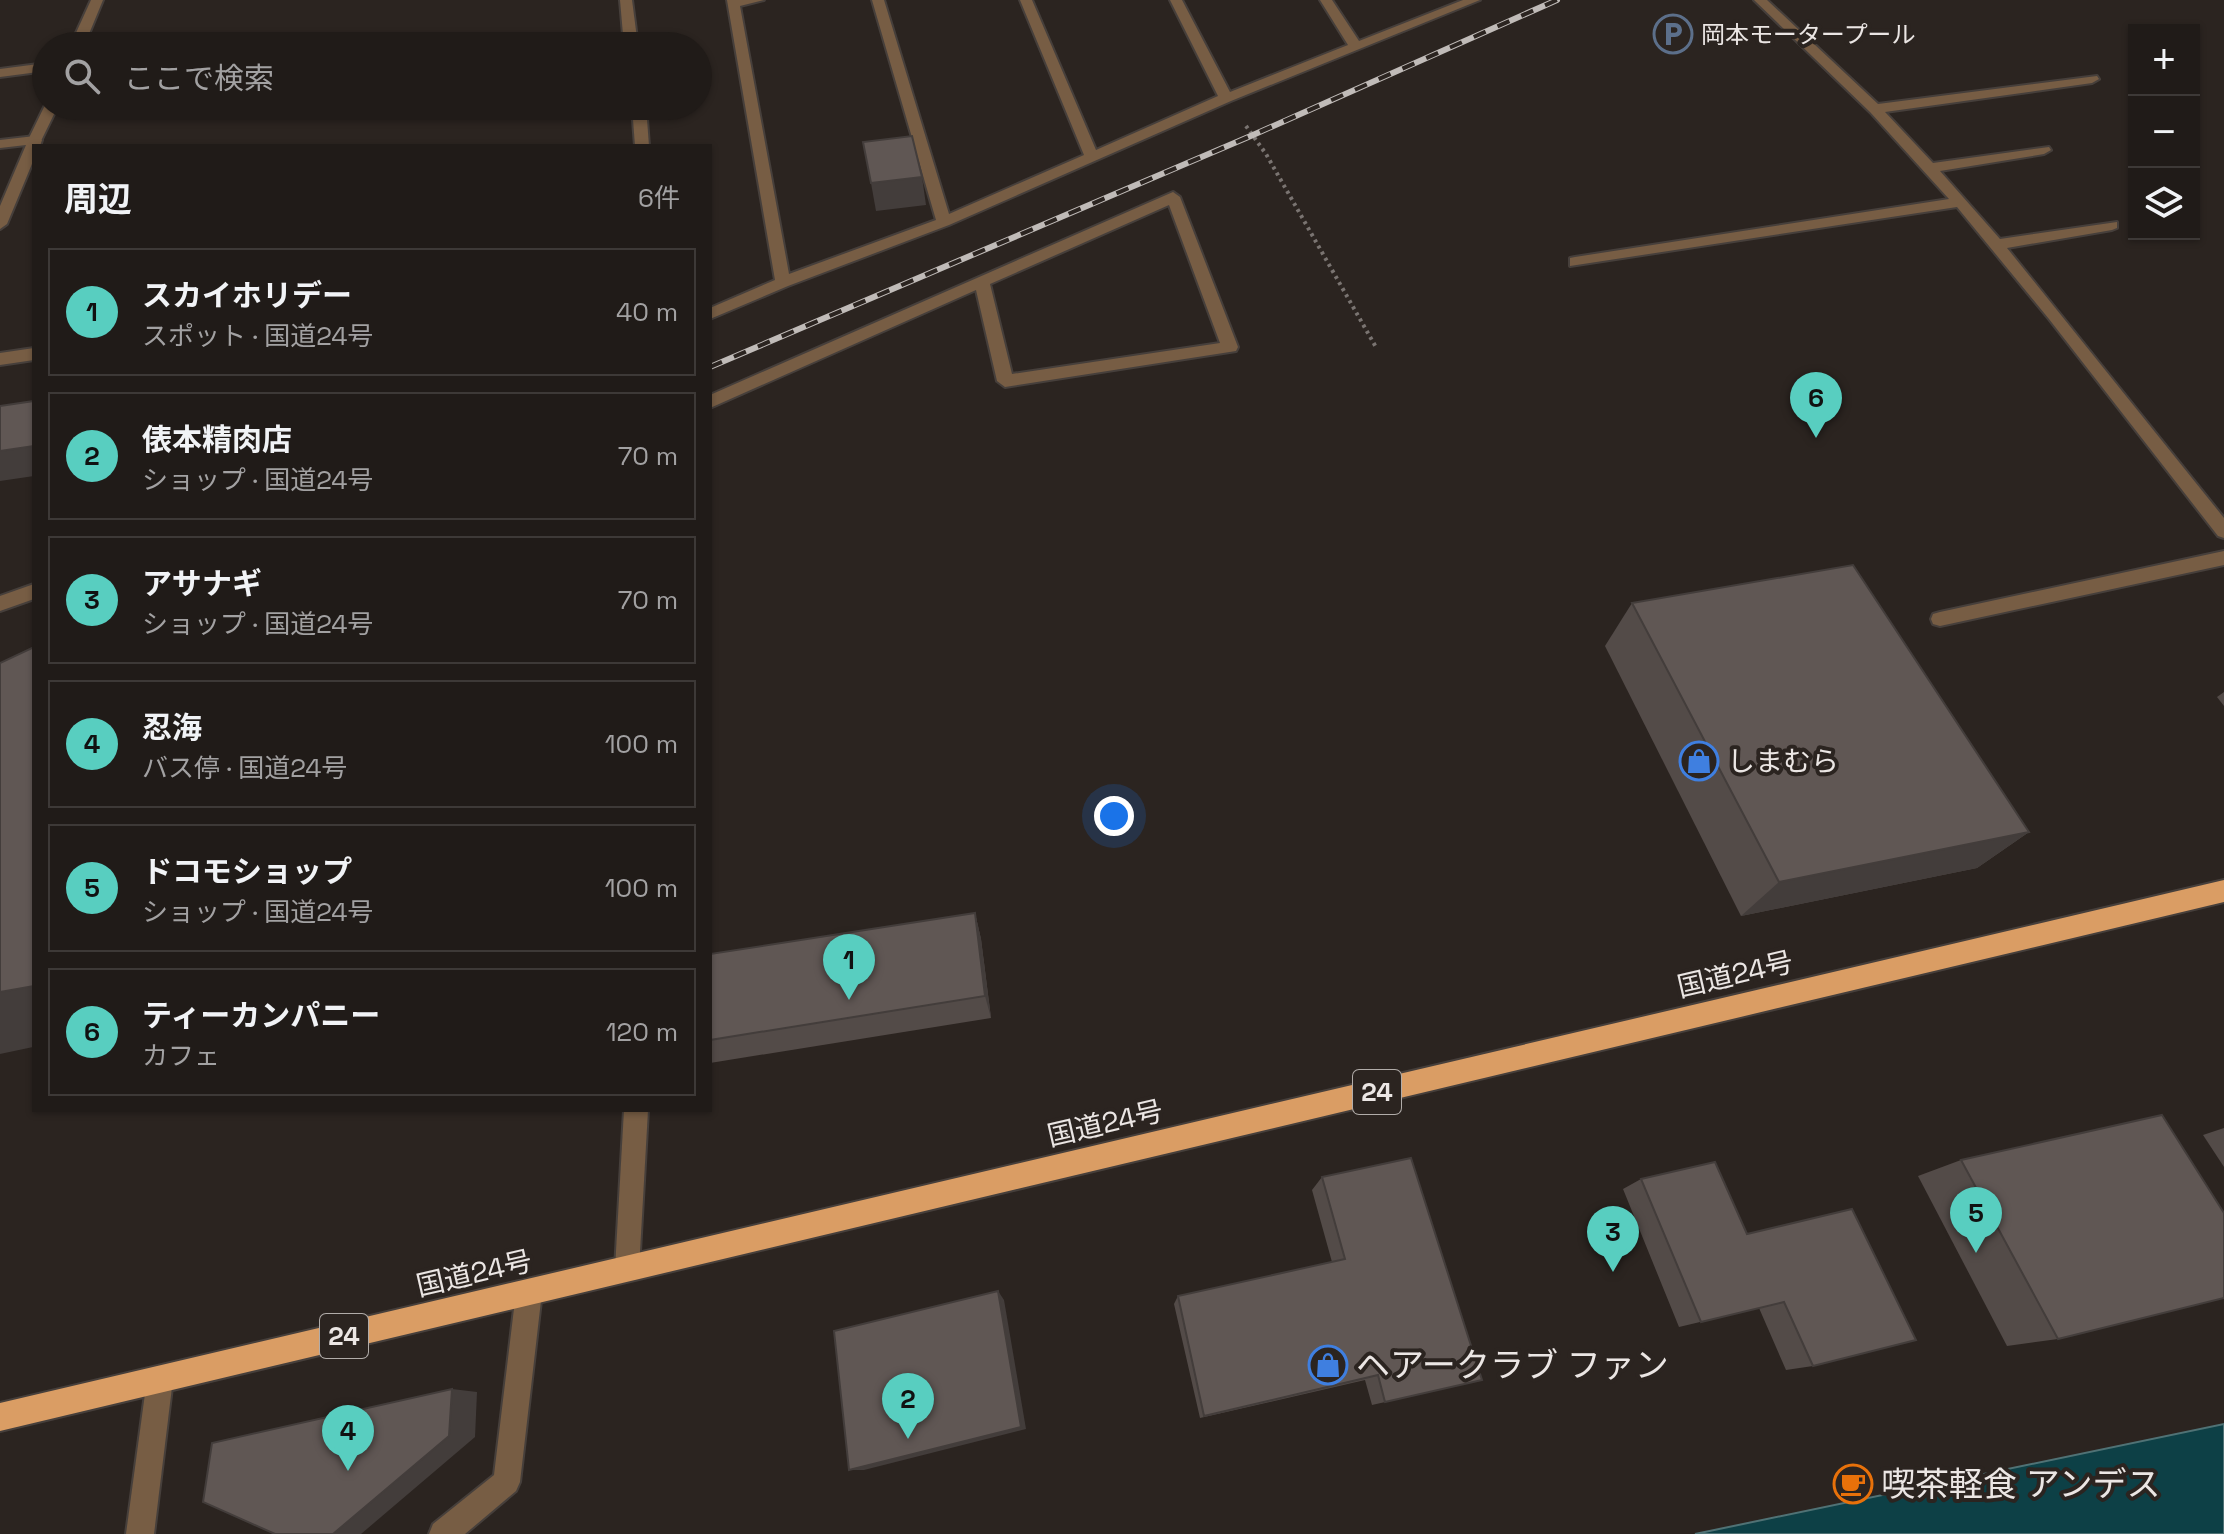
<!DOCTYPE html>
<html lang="ja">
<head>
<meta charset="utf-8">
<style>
	:root { --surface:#201b18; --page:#282421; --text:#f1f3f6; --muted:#a2a1a2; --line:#3d3937; --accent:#58cec0 }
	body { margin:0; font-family:"Space Grotesk","Noto Sans JP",sans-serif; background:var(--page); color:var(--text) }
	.controls { position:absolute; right:24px; top:24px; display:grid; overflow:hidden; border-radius:0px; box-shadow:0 2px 6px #0004 }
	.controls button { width:72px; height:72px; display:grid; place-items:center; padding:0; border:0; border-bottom:2px solid var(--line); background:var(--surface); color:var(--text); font:40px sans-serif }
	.you { position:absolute; left:1114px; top:816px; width:28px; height:28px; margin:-20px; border:6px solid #fff; border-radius:50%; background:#1a73e8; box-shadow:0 0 0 12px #1a73e833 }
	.badge { display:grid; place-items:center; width:52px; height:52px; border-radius:50%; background:var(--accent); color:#111; font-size:26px; font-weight:700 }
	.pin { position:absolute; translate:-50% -66px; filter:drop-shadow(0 2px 4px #0008) }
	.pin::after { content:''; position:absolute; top:42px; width:28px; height:24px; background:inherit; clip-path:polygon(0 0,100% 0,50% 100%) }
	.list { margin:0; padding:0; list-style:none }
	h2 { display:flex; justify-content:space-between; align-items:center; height:104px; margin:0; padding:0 32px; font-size:34px }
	h2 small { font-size:26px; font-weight:400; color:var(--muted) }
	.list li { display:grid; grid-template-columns:52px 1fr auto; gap:24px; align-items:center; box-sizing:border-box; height:128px; margin:0 16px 16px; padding:0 16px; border:2px solid var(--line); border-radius:0px }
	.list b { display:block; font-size:30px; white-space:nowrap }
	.list p { margin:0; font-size:26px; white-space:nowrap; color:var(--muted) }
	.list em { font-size:26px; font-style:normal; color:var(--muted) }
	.icon { flex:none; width:44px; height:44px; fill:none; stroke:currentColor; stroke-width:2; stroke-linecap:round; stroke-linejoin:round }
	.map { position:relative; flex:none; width:2224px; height:1534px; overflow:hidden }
	.search { position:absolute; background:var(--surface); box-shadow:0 2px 6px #0004; left:32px; top:32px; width:680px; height:88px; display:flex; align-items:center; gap:20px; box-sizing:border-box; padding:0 28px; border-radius:44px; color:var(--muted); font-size:30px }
	.panel { position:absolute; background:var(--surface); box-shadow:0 2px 6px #0004; left:32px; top:144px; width:680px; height:968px; border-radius:0px }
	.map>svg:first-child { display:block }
	.water { fill:#0d4046; stroke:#507275; stroke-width:2 }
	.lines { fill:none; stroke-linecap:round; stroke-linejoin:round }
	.service-casing { stroke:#463f3b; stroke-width:4 }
	.minor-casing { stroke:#463f3b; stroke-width:4 }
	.tertiary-casing { stroke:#463f3b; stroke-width:4 }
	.trunk-casing { stroke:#463f3b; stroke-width:4 }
	.path { stroke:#7a7471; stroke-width:4; stroke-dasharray:3 4; stroke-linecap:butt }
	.service { fill:#775d44; fill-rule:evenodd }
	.minor { fill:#775d44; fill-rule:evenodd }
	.tertiary { fill:#775d44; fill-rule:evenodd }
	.trunk { fill:#da9d64; fill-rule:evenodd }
	.rail-casing { stroke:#c0bbb8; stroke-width:6 }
	.rail { stroke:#2b2420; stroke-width:4; stroke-dasharray:13; stroke-linecap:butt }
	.wall { fill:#534b48 }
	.shaded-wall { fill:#433d3b }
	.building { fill:#605754; stroke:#433d3b; stroke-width:2 }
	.labels { text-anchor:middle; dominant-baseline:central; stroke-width:8; stroke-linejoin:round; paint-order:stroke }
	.far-poi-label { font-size:24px; fill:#ebe6e4; stroke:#2b2420; text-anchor:start }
	.shield { fill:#2b2420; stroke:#b1aca9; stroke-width:2 }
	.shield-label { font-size:26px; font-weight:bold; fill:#ebe6e4 }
	.poi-label { font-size:28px; fill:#ebe6e4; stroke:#2b2420; text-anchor:start }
	.street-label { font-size:28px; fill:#ebe6e4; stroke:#2b2420 }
	.near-poi-label { font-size:34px; fill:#ebe6e4; stroke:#2b2420; text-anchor:start }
</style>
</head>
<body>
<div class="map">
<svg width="2224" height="1534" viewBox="0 0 2224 1534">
	<rect width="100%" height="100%" fill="#2b2420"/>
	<path class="water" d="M2224 1424V1534H1695Z"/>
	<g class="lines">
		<g class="service-casing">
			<g id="service">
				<path d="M529 1279 538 1283 542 1292 520 1482 516 1491 465 1534H429L433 1524 494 1475 516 1292 520 1283Z"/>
				<path d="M160 1366 169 1370 173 1379 154 1534H126L147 1379 151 1370Z"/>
			</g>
		</g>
		<g class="minor-casing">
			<g id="minor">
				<path d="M620 0H632L638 46H624Z"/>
				<path d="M727 0H764L740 6 789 274 936 220 872 0H884L949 214 1084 155 1020 0H1032L1096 150 1218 96 1170 0H1182L1230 92 1348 45 1320 0H1332L1359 41 1463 0H1480L1231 101 949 225 788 286 710 319V308L775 280Z"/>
				<path d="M1754 0H1767L1878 104 2097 76 2099 79 2092 83 1885 112 1933 163 2049 147 2051 150 2044 154 1940 171 2000 239 2117 222V228L2112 230 2007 248 2224 518V538L2218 536 2049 319 1957 207 1570 266V258L1575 257 1949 199 1870 112Z"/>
				<path d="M46 63V71L0 77V69Z"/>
				<path d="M632 106H646L649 146H635Z"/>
				<path d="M35 136 42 140 40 146H34V159L7 224 0 229V206L26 145 0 148V140Z"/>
				<path d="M1173 192 1180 197 1238 347 1236 351 1005 387 997 381 976 290 710 408V395ZM1169 205 1220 343 1012 374 990 284Z"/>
				<path d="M34 348V360L0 365V353Z"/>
				<path d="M2224 551V565L1940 626 1933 624 1931 619 1933 614 1940 612Z"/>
				<path d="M34 584V599L0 611V596Z"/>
				<path d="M624 1110H648L639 1269 636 1278 627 1281 618 1278 615 1269Z"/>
			</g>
		</g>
		<g class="tertiary-casing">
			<g id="tertiary">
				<path d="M91 0H103L84 46H70Z"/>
				<path d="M46 103V106H58L40 143H30L28 140Z"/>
			</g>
		</g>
		<g class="trunk-casing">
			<path id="trunk" d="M2224 880V902L0 1431V1403Z"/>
		</g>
		<path class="path" d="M1246 126 1266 154 1377 349"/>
		<use href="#service" class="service"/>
		<use href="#minor" class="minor"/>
		<use href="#tertiary" class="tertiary"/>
		<use href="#trunk" class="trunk"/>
		<g class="rail-casing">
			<path id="rail" d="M710 367 1253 135 1557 0"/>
		</g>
		<use href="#rail" class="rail"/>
	</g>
	<g class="wall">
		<path d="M1632 603 2029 832 1977 868 1741 916 1605 646Z"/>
		<path d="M2224 692V706L2217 697Z"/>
		<path d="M975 913 981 939 991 1018 710 1063V954Z"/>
		<path d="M2224 1128V1167L2203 1135Z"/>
		<path d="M1961 1160 2058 1339 2007 1346 1918 1176Z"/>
		<path d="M1322 1177 1482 1380 1372 1405 1365 1380 1200 1418 1174 1304 1178 1296 1332 1262 1312 1190Z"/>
		<path d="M1641 1179 1747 1234 1852 1209 1813 1366 1786 1370 1759 1308 1679 1327 1623 1189Z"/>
	</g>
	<g class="shaded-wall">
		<path d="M922 177 926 205 876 211 871 183Z"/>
		<path d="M34 446V476L0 481V451Z"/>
		<path d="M2029 832 1977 868 1741 916 1779 882Z"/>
		<path d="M975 913 981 939 991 1018 985 996Z"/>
		<path d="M34 986 33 1047 0 1054V992Z"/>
		<path d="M998 1291 1004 1300 1026 1429 864 1470H849Z"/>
		<path d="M452 1389 477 1392 475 1437 361 1534H333Z"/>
	</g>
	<g class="building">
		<path d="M912 136 922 177 871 183 863 142Z"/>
		<path d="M34 401V446L0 451V406Z"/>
		<path d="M1853 565 2029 832 1779 882 1632 603Z"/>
		<path d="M34 647V986L0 992V663Z"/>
		<path d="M975 913 985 996 710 1040V954Z"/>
		<path d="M2162 1115 2224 1213V1298L2058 1339 1961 1160Z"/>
		<path d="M1411 1158 1482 1380 1385 1402 1378 1375 1204 1416 1178 1296 1345 1259 1322 1177Z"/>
		<path d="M1715 1162 1747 1234 1852 1209 1916 1340 1813 1366 1784 1302 1701 1322 1641 1179Z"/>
		<path d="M998 1291 1021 1427 849 1470 834 1331Z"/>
		<path d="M452 1389 449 1436 333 1534H275L203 1502 212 1443Z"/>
	</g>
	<defs>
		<g id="parking-ring" transform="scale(2)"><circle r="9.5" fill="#2b2420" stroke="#5c6f8a" stroke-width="1.5"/><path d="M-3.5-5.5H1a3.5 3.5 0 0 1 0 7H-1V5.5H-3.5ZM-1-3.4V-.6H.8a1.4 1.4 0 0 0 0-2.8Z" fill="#5c6f8a"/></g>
		<g id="shop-ring" transform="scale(2)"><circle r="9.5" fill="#2b2420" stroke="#3f7fe0" stroke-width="1.5"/><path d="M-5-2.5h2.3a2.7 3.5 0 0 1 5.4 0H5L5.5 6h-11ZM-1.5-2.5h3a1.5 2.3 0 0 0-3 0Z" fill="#3f7fe0"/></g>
		<g id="cafe-ring" transform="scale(2)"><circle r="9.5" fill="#2b2420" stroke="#e8710a" stroke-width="1.5"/><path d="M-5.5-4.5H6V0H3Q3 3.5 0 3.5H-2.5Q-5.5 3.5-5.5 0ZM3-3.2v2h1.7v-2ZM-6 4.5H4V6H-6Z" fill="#e8710a"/></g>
	</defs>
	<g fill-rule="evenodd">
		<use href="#parking-ring" x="1673" y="34"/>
		<use href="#shop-ring" x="1699" y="761"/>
		<use href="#shop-ring" x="1328" y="1365"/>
		<use href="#cafe-ring" x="1853" y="1484"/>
	</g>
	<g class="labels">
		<g class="far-poi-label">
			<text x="1701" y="34">岡本モータープール</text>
		</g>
		<g class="shield">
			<rect x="1353" y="1070" width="48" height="44" rx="6"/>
			<rect x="320" y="1314" width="48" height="44" rx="6"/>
		</g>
		<g class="shield-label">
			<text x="1377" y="1092">24</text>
			<text x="344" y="1336">24</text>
		</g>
		<g class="poi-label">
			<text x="1727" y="761">しまむら</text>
		</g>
		<g class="street-label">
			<text transform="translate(1735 974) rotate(-13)">国道24号</text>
			<text transform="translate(1105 1123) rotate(-13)">国道24号</text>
			<text transform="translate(474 1273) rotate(-13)">国道24号</text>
		</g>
		<g class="near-poi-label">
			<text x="1356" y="1365">ヘアークラブ ファン</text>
			<text x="1881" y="1484">喫茶軽食 アンデス</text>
		</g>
	</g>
</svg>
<div class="controls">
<button>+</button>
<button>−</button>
<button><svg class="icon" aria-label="layers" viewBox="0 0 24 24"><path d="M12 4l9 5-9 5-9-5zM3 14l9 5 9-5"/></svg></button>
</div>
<div class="you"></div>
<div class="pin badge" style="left:849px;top:1000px">1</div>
<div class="pin badge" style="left:908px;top:1439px">2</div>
<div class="pin badge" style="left:1613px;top:1272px">3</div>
<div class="pin badge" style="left:348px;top:1471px">4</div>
<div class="pin badge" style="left:1976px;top:1253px">5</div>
<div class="pin badge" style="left:1816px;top:438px">6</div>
<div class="search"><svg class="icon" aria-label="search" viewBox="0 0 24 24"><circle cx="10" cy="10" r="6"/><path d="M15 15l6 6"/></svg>ここで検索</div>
<section class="panel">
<h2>周辺<small>6件</small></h2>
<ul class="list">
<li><span class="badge">1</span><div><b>スカイホリデー</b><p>スポット · 国道24号</p></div><em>40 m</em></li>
<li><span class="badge">2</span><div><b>俵本精肉店</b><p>ショップ · 国道24号</p></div><em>70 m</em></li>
<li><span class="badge">3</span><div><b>アサナギ</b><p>ショップ · 国道24号</p></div><em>70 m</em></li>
<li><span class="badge">4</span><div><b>忍海</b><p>バス停 · 国道24号</p></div><em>100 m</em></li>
<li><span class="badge">5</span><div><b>ドコモショップ</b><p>ショップ · 国道24号</p></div><em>100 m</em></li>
<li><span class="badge">6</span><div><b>ティーカンパニー</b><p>カフェ</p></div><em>120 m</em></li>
</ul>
</section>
</div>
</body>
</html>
